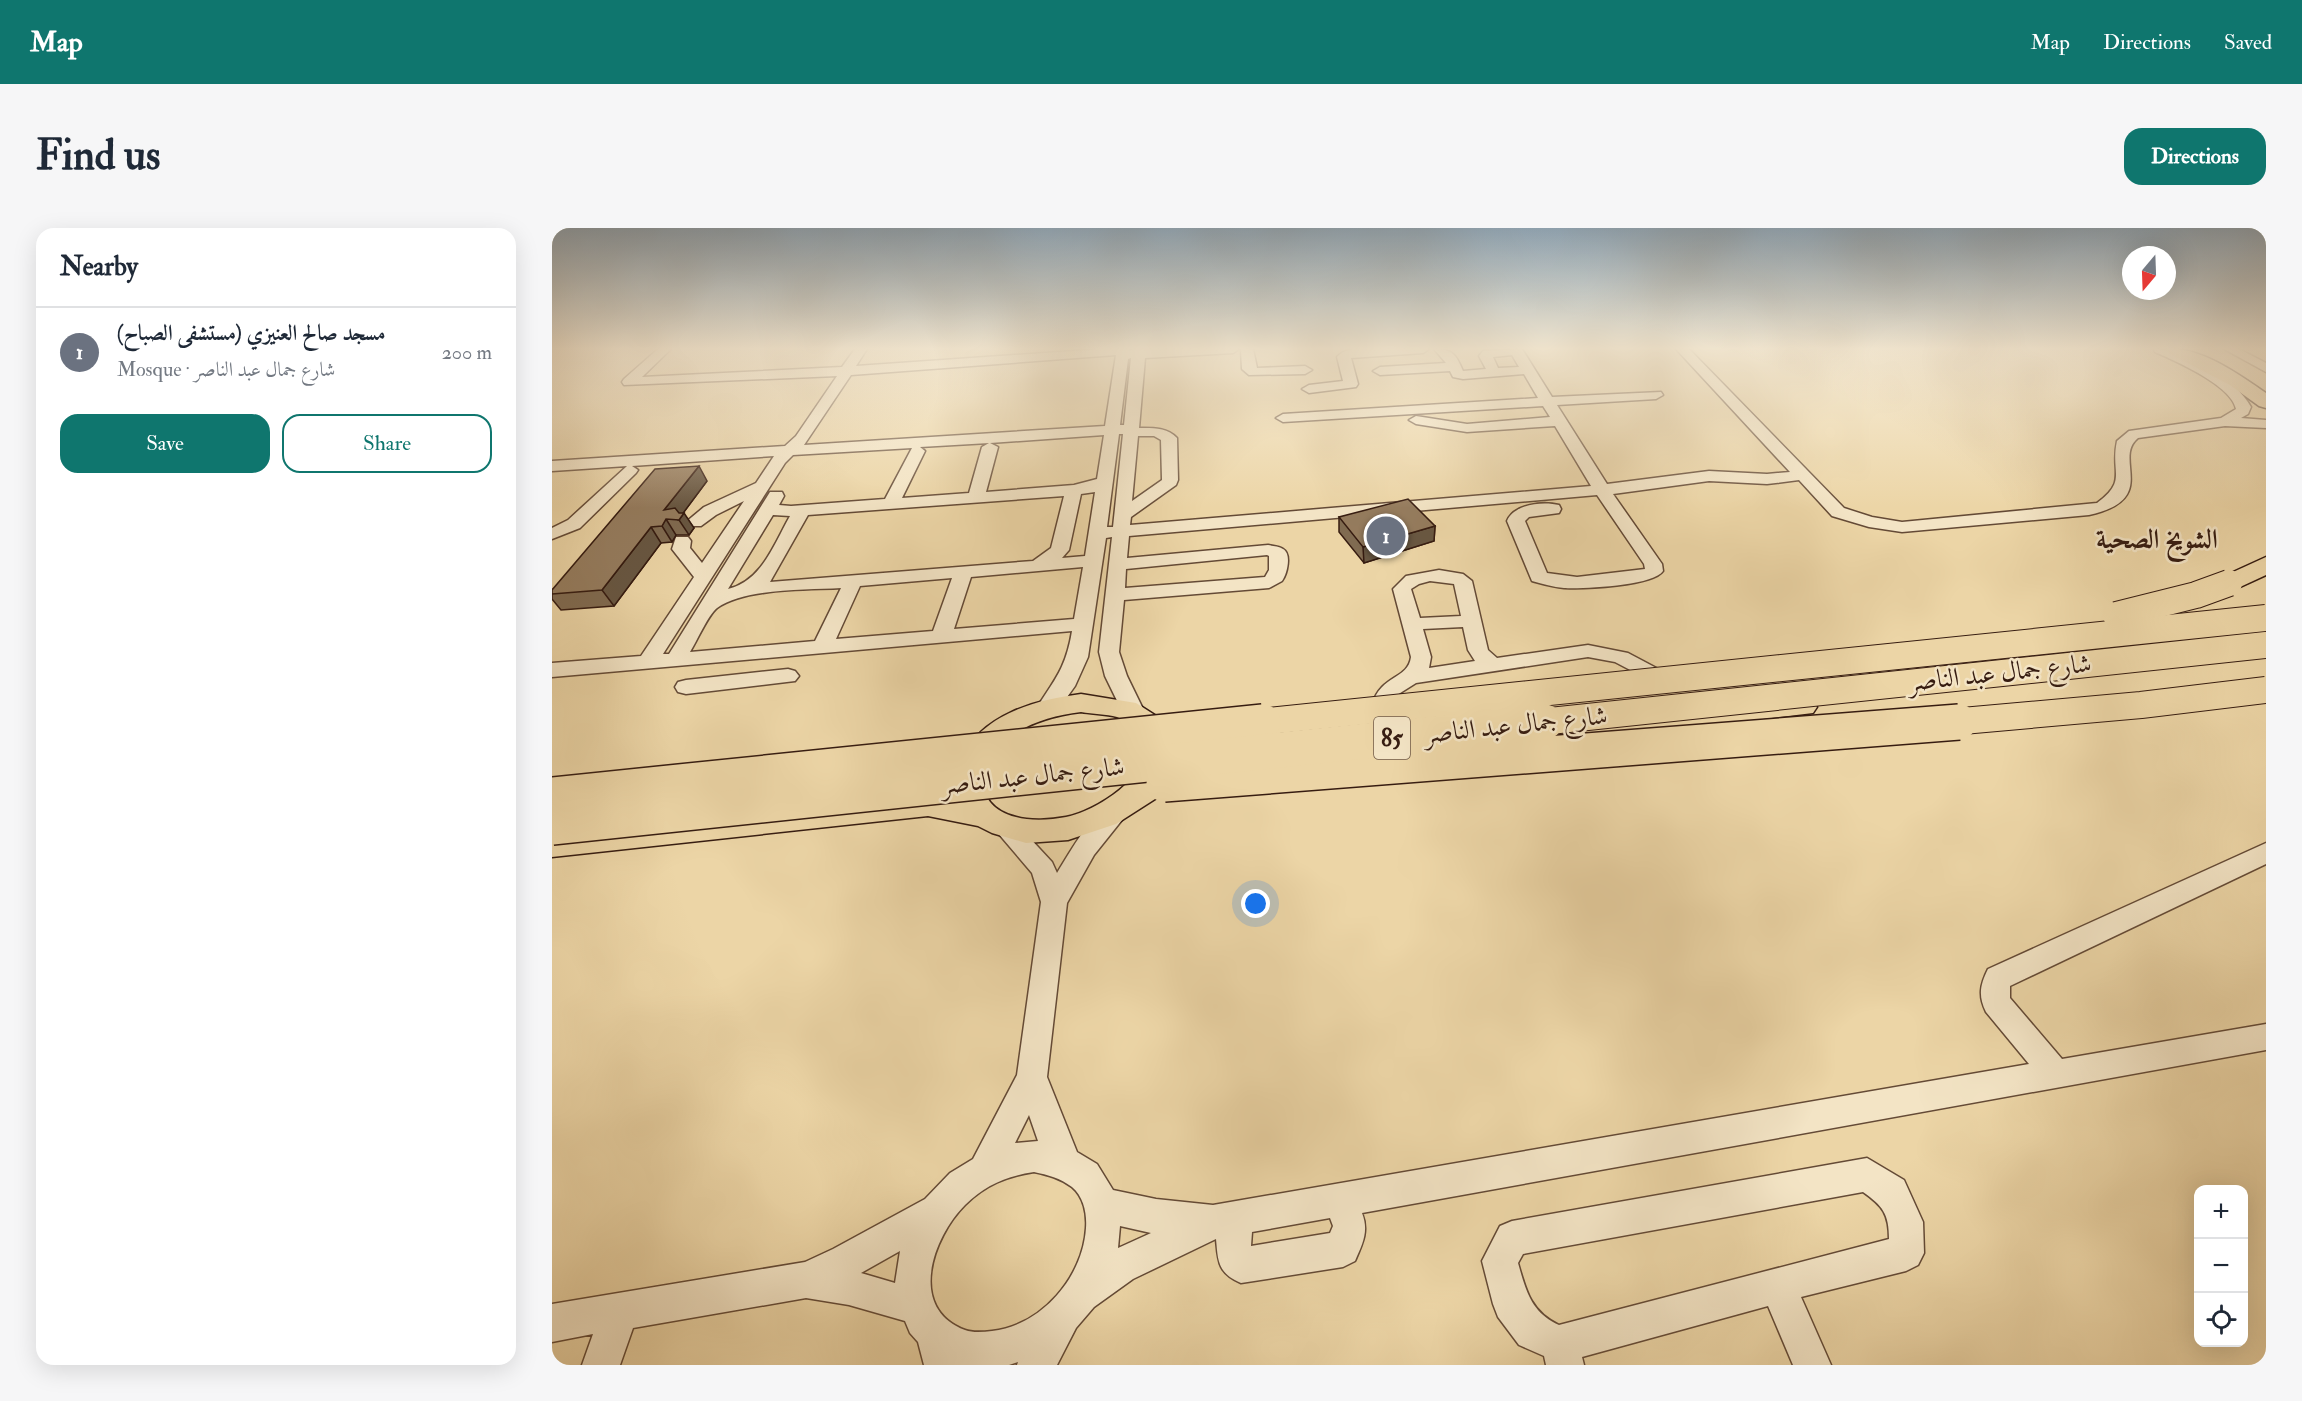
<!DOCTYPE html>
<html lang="en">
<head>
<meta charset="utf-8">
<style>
	:root { --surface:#fff; --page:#f6f6f7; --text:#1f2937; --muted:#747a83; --line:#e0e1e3; --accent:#0f766e }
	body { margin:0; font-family:"IM FELL Double Pica",Amiri,serif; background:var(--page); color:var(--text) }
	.controls { position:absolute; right:18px; bottom:18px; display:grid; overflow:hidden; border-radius:12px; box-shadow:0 6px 24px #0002 }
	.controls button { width:54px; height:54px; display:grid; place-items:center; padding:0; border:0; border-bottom:2px solid var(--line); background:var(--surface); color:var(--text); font:30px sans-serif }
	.compass { position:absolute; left:1570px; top:18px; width:54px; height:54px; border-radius:50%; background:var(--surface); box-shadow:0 6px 24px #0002; rotate:199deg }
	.you { position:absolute; left:704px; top:676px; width:21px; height:21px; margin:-15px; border:4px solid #fff; border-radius:50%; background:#1a73e8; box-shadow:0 0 0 9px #1a73e833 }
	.badge { display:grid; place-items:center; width:39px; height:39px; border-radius:50%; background:var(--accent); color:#fff; font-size:20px; font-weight:700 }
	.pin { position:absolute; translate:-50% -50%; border:3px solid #fff; box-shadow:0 2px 6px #0006 }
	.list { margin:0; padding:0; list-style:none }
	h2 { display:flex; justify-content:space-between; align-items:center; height:78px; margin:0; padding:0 24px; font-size:26px }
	h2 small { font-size:20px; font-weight:400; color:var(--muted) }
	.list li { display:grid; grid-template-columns:39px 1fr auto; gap:18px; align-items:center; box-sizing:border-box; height:90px; padding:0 24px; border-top:2px solid var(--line) }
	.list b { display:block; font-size:22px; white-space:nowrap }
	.list p { margin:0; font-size:20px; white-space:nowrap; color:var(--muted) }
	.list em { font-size:20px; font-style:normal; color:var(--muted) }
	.actions { display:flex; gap:12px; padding:18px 24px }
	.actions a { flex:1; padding:14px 0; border:2px solid var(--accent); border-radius:18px; text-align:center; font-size:21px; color:var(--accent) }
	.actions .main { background:var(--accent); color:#fff }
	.icon { flex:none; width:33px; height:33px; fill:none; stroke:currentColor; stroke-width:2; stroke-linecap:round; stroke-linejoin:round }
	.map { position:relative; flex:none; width:1714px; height:1137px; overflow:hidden; border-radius:18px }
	header { display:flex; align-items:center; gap:36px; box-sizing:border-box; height:84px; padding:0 30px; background:var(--accent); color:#fff }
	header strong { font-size:28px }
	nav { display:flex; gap:33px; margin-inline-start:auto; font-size:21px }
	.intro { display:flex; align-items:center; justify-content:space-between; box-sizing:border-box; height:144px; padding:0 36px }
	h1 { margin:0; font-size:42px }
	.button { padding:15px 27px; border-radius:18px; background:var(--accent); color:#fff; font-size:21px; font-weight:700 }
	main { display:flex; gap:36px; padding:0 36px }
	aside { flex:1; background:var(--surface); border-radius:18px; box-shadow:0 6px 24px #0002 }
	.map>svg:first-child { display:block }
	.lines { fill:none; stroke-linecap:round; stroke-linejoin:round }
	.minor-casing { stroke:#644a36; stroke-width:3 }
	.major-casing { stroke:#361c11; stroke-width:3 }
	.highway-casing { stroke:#361c11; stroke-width:3 }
	.minor { fill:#f3e4c5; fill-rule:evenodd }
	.major { fill:#ecd5a6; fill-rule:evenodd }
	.highway { fill:#ecd5a6; fill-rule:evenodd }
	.highway-bridge-far1-casing { stroke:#361c11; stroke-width:28; stroke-linecap:butt }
	.highway-bridge-casing { stroke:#361c11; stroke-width:38; stroke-linecap:butt }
	.highway-bridge-far1 { stroke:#ecd5a6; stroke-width:26 }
	.highway-bridge { stroke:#ecd5a6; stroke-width:35 }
	.wall { fill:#806b51; stroke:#361c11; stroke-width:1.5 }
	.shaded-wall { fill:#685742; stroke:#361c11; stroke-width:1.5 }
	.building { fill:#957c5e; stroke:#361c11; stroke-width:1.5 }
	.labels { text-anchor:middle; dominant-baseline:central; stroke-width:5; stroke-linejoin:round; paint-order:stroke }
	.shield { fill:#f3e4c5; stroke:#6f5847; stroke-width:1.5 }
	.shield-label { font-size:24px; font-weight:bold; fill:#361c11 }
	.street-label { font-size:26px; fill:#361c11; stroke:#f3e4c5 }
	.far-district-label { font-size:27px; font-weight:bold; fill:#361c11; stroke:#f3e4c5 }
</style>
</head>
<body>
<header>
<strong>Map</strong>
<nav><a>Map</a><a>Directions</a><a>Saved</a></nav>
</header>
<div class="intro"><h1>Find us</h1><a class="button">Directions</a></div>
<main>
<aside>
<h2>Nearby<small></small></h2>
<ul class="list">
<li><span class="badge" style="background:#6b7280">1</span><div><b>مسجد صالح العنيزي (مستشفى الصباح)</b><p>Mosque · شارع جمال عبد الناصر</p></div><em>200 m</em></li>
</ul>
<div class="actions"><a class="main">Save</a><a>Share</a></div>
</aside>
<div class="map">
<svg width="1714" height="1137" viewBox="0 0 1714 1137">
	<rect width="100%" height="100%" fill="#ecd5a6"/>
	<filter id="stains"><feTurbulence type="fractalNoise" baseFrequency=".00333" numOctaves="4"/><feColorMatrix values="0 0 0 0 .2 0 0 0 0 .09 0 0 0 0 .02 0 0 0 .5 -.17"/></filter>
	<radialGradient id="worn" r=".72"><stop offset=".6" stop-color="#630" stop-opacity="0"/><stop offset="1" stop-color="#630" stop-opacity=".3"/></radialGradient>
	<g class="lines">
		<g class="minor-casing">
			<g id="minor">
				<path d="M106 121H119L90 149 290 139 303 121H315L304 138 550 121H577V123L581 121H687L681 125 593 130 587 200C600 200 615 199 625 210L626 252 624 257 579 289 578 297 1039 258 1003 198 915 204 864 196 857 192 864 188 915 196 998 189 991 178 731 194 724 190 731 186 986 170 972 146 911 151 901 149 898 143 828 147 821 143 828 139 894 135 882 121C900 121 904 126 911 143L934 141 927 128 931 123 970 121 1000 169 1109 164 1111 167 1104 171 1005 177 1055 256 1157 243 1215 246 1238 244 1124 121H1137L1292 280 1320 289 1350 294 1545 275C1576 252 1558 245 1565 213L1577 203 1669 190 1684 181C1680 158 1624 133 1603 124L1602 121C1634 121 1684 151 1699 179L1696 186 1689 190 1714 192V200L1673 198 1586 210C1560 231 1609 271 1537 287L1350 304 1317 299 1280 288 1247 252 1215 256 1157 253 1061 266 1110 336 1111 343C1101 358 1031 361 1012 360 1001 359 991 356 980 353L955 293C962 276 991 273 1007 277L1009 281 1007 285 977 289 973 293 995 345 1025 349 1093 341 1092 336 1045 267 577 308 575 330 716 317C720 318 727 318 731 321 740 326 735 346 730 353L717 360 572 372 567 424 575 448 593 485 590 490 582 492 574 490 571 485 553 448 547 424 560 309 554 310 536 429 523 458 503 486 495 488 487 486 484 481C503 451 514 440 520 403L0 449V435L89 428 142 349 120 321 124 309H136L139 313 138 320 150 335 192 273 164 287 149 298H137L134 294 152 279 204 255 222 228 80 238 86 242 84 245 28 300 0 311V300L16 292 75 238 0 243V233L233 218 244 208 285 148 72 157 70 154 72 151ZM564 127 553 198 252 217 299 147ZM960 127 967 139 946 140 941 129ZM579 130 572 197H568L576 131ZM567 206H571L561 299H555ZM552 207 545 251 522 257 434 264 446 219 438 215ZM586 208H602L609 212 610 252 580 273ZM437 215 430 219 417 265 350 270 373 223 368 219ZM360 220 333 271 239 278 227 277 232 268 230 264H218L117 426H111L233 235 241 227ZM543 264 533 328 510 330 517 322 529 266ZM512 268 499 320 481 333 218 354 256 287ZM221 287 238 288C222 316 210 353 176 361ZM715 327 717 328V342L713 349 573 360 574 341ZM531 339 522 391 402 401 419 349ZM400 350 381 403 284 411 308 358ZM289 360 263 413 138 424C145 413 156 387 165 380 193 360 255 362 289 360Z"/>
				<path d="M689 121H701L705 140 753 138 760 142 753 146 697 147 690 141Z"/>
				<path d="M820 121H877L871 125 799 130 806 156 804 159 757 165 750 161 757 157 791 153 785 129C794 119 808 121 820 121Z"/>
				<path d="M1672 121H1687L1714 135V144Z"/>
				<path d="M887 342 911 346 920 353 936 422 945 430 1036 417 1076 425 1110 443 1114 448 1110 453 1103 455 1063 434 1036 429 864 455 845 467 839 482 831 484 823 482 820 477C829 446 856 452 859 429L841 361 854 348ZM878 353 902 356 909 388 868 390 859 361 867 356ZM911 399 916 422 923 433 877 440 879 429 871 401Z"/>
				<path d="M236 441 243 443 247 448 243 453 134 466 126 464 123 459 126 454 134 452Z"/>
				<path d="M566 573 575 576 578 582 542 627 515 675 495 849 525 924 545 936 561 962 604 971 661 977 1477 836 1434 784C1426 768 1428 757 1436 741L1714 615V636L1458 758V770L1510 831 1714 796V822L810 985C817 1003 811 1015 803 1033L791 1039 689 1055C665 1045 666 1032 664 1011L581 1051 542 1079 524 1100 505 1137H465L466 1134 457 1137H372L366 1114 358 1105 353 1093 297 1077 254 1070 81 1100 68 1137H30L41 1106 0 1114V1076L253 1034 281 1021 373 971 398 945 421 931 465 847 489 674 480 645 440 598 443 592 452 589 461 592 500 634 505 645C518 624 542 580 566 573ZM477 887 486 913 463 915ZM482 944C496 947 508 950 520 959 532 969 535 986 534 1000 531 1049 490 1097 440 1103 431 1104 421 1105 413 1102 355 1080 381 1009 413 977 433 957 455 948 482 944ZM778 990 781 998 778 1005 699 1018 700 1004ZM568 998 599 1005 566 1020ZM348 1023 343 1055 309 1045Z"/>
				<path d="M1315 930 1352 952 1371 994 1372 1025 1366 1037 1354 1043 1249 1069 1279 1137H1241L1216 1078 1030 1129 1032 1137H994L992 1128 967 1117 946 1089 941 1076 930 1033 948 998 960 993ZM1311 964C1331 978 1337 986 1337 1011L1007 1097C979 1084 974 1063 966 1035L971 1026Z"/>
			</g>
		</g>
		<g class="major-casing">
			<g id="major">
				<path d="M529 466 584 475 609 491 622 519 616 542 634 537 644 540 649 547 644 554 614 564 564 596 516 612 474 615 440 605 426 598 376 588 0 629V605L376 566 405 572C399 557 402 545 408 532 430 486 483 472 529 466ZM529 484C541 486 554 486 565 489 577 493 587 502 591 513 603 547 542 584 514 589 499 592 478 593 464 589 416 577 427 530 460 507 482 493 504 487 529 484Z"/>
				<path d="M1251 470 1261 473 1265 479 1261 485 965 520 955 517 951 510 955 503 965 500Z"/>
			</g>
		</g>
		<g class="highway-casing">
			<g id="highway">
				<path d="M1613 121C1646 117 1687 146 1714 165V180L1707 178 1678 157 1616 125Z"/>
				<path d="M1714 329V347L1686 360 1677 363 1668 360 1664 355 1668 350Z"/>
			</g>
		</g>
		<use href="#minor" class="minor"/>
		<use href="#major" class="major"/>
		<use href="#highway" class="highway"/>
		<g class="highway-bridge-far1-casing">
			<g id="highway-bridge-far1">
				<path d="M1564 387 1644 367 1677 355"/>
				<path d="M697 495 1714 390"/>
				<path d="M979 495 1714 417"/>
				<path d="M1388 495 1589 477 1714 462"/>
			</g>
		</g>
		<g class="highway-bridge-casing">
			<g id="highway-bridge">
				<path d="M612 556 1407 494"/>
				<path d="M0 567 711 494"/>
				<path d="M0 599 993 494"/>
			</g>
		</g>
		<use href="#highway-bridge-far1" class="highway-bridge-far1"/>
		<use href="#highway-bridge" class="highway-bridge"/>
	</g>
	<g class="wall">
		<path d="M155 253 131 285 142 300 137 307H124L120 314 109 315 62 378 9 382 0 371V362Z"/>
		<path d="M787 289 883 298 882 313 812 335 787 304Z"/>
	</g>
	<g class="shaded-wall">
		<path d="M147 238 155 253 126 292 112 282Z"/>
		<path d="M132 285 142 300 137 307 127 292Z"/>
		<path d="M114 291 124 307 120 314 110 298Z"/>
		<path d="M883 298 882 313 812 335 811 319Z"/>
		<path d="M99 299 109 315 62 378 50 362Z"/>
	</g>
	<g class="building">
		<path d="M147 238 112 282 123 280 127 285H132L127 292 114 291 110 298 99 299 50 362 0 366V362L103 241Z"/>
		<path d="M856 271 883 298 811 319 787 289Z"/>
	</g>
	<linearGradient id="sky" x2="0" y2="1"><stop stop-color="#91a8b9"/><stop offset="0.43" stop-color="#f6ecd7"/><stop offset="1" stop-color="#f6ecd7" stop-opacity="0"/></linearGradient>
	<rect width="1714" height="280" fill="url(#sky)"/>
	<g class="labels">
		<rect class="shield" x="822" y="489" width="36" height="42" rx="4.5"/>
		<g class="shield-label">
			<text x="840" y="510">85</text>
		</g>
		<g class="street-label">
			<text transform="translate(1448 445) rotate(-6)">شارع جمال عبد الناصر</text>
			<text transform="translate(964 497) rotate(-6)">شارع جمال عبد الناصر</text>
			<text transform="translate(481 548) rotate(-6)">شارع جمال عبد الناصر</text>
		</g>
		<g class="far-district-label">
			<text x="1605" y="311">الشويخ الصحية</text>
		</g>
	</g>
	<rect width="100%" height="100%" filter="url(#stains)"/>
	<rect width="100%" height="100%" fill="url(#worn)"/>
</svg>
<div class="controls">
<button>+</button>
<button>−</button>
<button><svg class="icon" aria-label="locate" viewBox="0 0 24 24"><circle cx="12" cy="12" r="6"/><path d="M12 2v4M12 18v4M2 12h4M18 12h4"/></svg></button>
</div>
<svg class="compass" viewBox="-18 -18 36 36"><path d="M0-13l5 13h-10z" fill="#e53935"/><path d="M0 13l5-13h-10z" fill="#747a83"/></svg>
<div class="you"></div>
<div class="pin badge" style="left:834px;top:308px;background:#6b7280">1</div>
</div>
</main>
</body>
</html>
